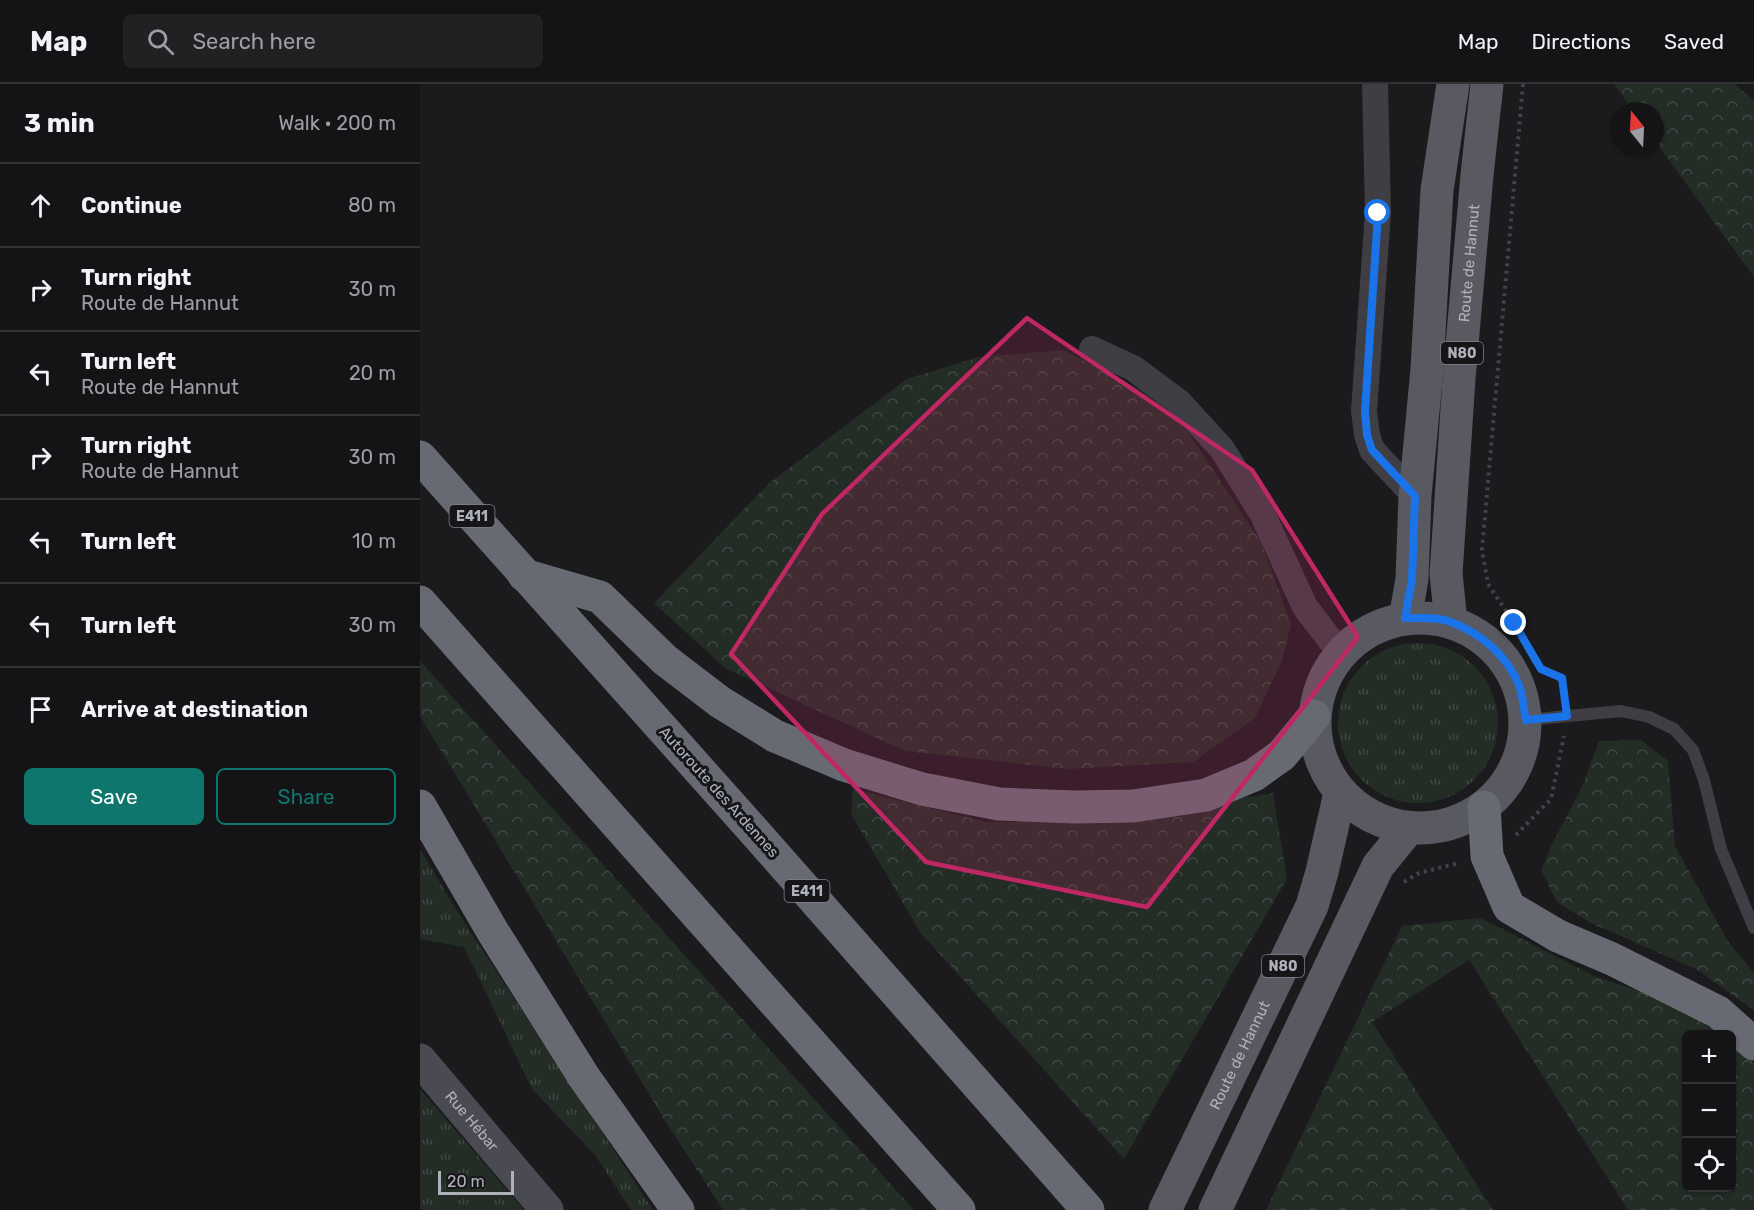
<!DOCTYPE html>
<html lang="en">
<head>
<meta charset="utf-8">
<style>
	:root { --surface:#141416; --page:#212123; --text:#f1f3f6; --muted:#9d9ea1; --line:#333335; --accent:#0f766e }
	body { margin:0; font-family:Rubik,sans-serif; background:var(--page); color:var(--text) }
	.controls { position:absolute; right:18px; bottom:18px; display:grid; overflow:hidden; border-radius:9px; box-shadow:0 2px 4px #0004 }
	.controls button { width:54px; height:54px; display:grid; place-items:center; padding:0; border:0; border-bottom:2px solid var(--line); background:var(--surface); color:var(--text); font:30px sans-serif }
	.compass { position:absolute; left:1190px; top:18px; width:54px; height:54px; border-radius:50%; background:var(--surface); box-shadow:0 2px 4px #0004; rotate:342deg }
	.scale { position:absolute; left:18px; bottom:15px; width:76px; box-sizing:border-box; padding-left:6px; border:3px solid #aeb1bc; border-top:0; font-size:16px; line-height:21px; white-space:nowrap; color:#aeb1bc; -webkit-text-stroke:4px #161618; paint-order:stroke }
	.stop { position:absolute; width:18px; height:18px; margin:-14px; border:4px solid #1a73e8; border-radius:50%; background:#fff }
	.stop.end { background:#1a73e8; border-color:#fff; box-shadow:0 2px 6px #0008 }
	.list { margin:0; padding:0; list-style:none }
	h2 { display:flex; justify-content:space-between; align-items:center; height:78px; margin:0; padding:0 24px; font-size:26px }
	h2 small { font-size:20px; font-weight:400; color:var(--muted) }
	.list li { display:grid; grid-template-columns:39px 1fr auto; gap:18px; align-items:center; box-sizing:border-box; height:84px; padding:0 24px; border-top:2px solid var(--line) }
	.list b { display:block; font-size:22px; white-space:nowrap }
	.list p { margin:0; font-size:20px; white-space:nowrap; color:var(--muted) }
	.list em { font-size:20px; font-style:normal; color:var(--muted) }
	.actions { display:flex; gap:12px; padding:18px 24px }
	.actions a { flex:1; padding:14px 0; border:2px solid var(--accent); border-radius:9px; text-align:center; font-size:21px; color:var(--accent) }
	.actions .main { background:var(--accent); color:#fff }
	.icon { flex:none; width:33px; height:33px; fill:none; stroke:currentColor; stroke-width:2; stroke-linecap:round; stroke-linejoin:round }
	.map { position:relative; flex:none; width:1334px; height:1126px; overflow:hidden }
	header { display:flex; align-items:center; gap:36px; box-sizing:border-box; height:84px; padding:0 30px; background:var(--surface); border-bottom:2px solid var(--line) }
	header strong { font-size:28px }
	nav { display:flex; gap:33px; margin-inline-start:auto; font-size:21px }
	.search { width:420px; height:54px; background:var(--page); display:flex; align-items:center; gap:15px; box-sizing:border-box; padding:0 21px; border-radius:9px; color:var(--muted); font-size:22px }
	main { display:flex }
	aside { flex:1; background:var(--surface) }
	.map>svg:first-child { display:block }
	.grass { fill:url(#grass-tufts) }
	.forest { fill:url(#forest-crowns) }
	.lines { fill:none; stroke-linecap:round; stroke-linejoin:round }
	.path { stroke:#424349; stroke-width:4; stroke-dasharray:3 4.5; stroke-linecap:butt }
	.lane { stroke:#3e3e44; stroke-width:12 }
	.street { stroke:#3e3e44; stroke-width:26 }
	.secondary { stroke:#4a4b52; stroke-width:33 }
	.primary { stroke:#585961; stroke-width:33 }
	.highway { stroke:#686a73; stroke-width:33 }
	.route { stroke:#1a73e8; stroke-width:8 }
	.marked { fill:#c02765; fill-opacity:0.2; stroke:#c02765; stroke-width:4.5; stroke-linejoin:round }
	.labels { text-anchor:middle; dominant-baseline:central; stroke-width:6; stroke-linejoin:round; paint-order:stroke }
	.shield { fill:#161618; stroke:#80828b; stroke-width:1.5 }
	.shield-label { font-size:14px; font-weight:bold; fill:#aeb1bc }
	.street-label { font-size:15px; fill:#aeb1bc; stroke:#161618 }
</style>
</head>
<body>
<header>
<strong>Map</strong>
<div class="search"><svg class="icon" aria-label="search" viewBox="0 0 24 24"><circle cx="10" cy="10" r="6"/><path d="M15 15l6 6"/></svg>Search here</div>
<nav><a>Map</a><a>Directions</a><a>Saved</a></nav>
</header>
<main>
<aside>
<h2>3 min<small>Walk · 200 m</small></h2>
<ul class="list">
<li><svg class="icon" aria-label="ahead" viewBox="0 0 24 24"><path d="M12 20V5M6 11l6-6 6 6"/></svg><div><b>Continue</b></div><em>80 m</em></li>
<li><svg class="icon" aria-label="right" viewBox="0 0 24 24"><path d="M7 20v-9h11M14 6l5 5-5 5"/></svg><div><b>Turn right</b><p>Route de Hannut</p></div><em>30 m</em></li>
<li><svg class="icon" aria-label="left" viewBox="0 0 24 24"><path d="M17 20v-9H6M10 6l-5 5 5 5"/></svg><div><b>Turn left</b><p>Route de Hannut</p></div><em>20 m</em></li>
<li><svg class="icon" aria-label="right" viewBox="0 0 24 24"><path d="M7 20v-9h11M14 6l5 5-5 5"/></svg><div><b>Turn right</b><p>Route de Hannut</p></div><em>30 m</em></li>
<li><svg class="icon" aria-label="left" viewBox="0 0 24 24"><path d="M17 20v-9H6M10 6l-5 5 5 5"/></svg><div><b>Turn left</b></div><em>10 m</em></li>
<li><svg class="icon" aria-label="left" viewBox="0 0 24 24"><path d="M17 20v-9H6M10 6l-5 5 5 5"/></svg><div><b>Turn left</b></div><em>30 m</em></li>
<li><svg class="icon" aria-label="arrive" viewBox="0 0 24 24"><path d="M6 21V4h12l-3 4 3 4H6"/></svg><div><b>Arrive at destination</b></div></li>
</ul>
<div class="actions"><a class="main">Save</a><a>Share</a></div>
</aside>
<div class="map">
<svg width="1334" height="1126" viewBox="0 0 1334 1126">
	<defs>
		<pattern id="grass-tufts" width="24" height="20" patternUnits="userSpaceOnUse" patternTransform="scale(1.5)"><rect width="24" height="20" fill="#232c25"/><path d="M3 7l-1-3M5 7V3M7 7l1-3M15 17l-1-3M17 17v-4M19 17l1-3" fill="none" stroke="#404843"/></pattern>
		<pattern id="forest-crowns" width="20" height="18" patternUnits="userSpaceOnUse" patternTransform="scale(1.5)"><rect width="20" height="18" fill="#232c25"/><path d="M2 6a3 3 0 1 1 6 0M12 15a3 3 0 1 1 6 0" fill="none" stroke="#404843"/></pattern>
	</defs>
	<rect width="100%" height="100%" fill="#1b1b1d"/>
	<g class="grass">
		<circle cx="998" cy="639" r="80"/>
		<path d="M0 765 35 824 233 1126H211L175 1071 112 1005 44 863 0 855Z"/>
		<path d="M0 1005 104 1126H0Z"/>
	</g>
	<g class="forest">
		<path d="M1194 0H1314L1334 16V193L1235 57V27H1213Z"/>
		<path d="M643 266 749 320 841 458 871 540 862 577 835 634 773 678 648 685 485 667 305 584 234 519 348 400 487 295 559 273Z"/>
		<path d="M0 577 494 1126H303L244 1035 0 632Z"/>
		<path d="M1221 656 1248 677 1255 762 1307 856 1334 889V926L1276 885 1171 839 1137 818 1121 786 1132 760 1162 703 1179 657Z"/>
		<path d="M433 705 566 738 670 737 853 709 867 795 704 1075 500 848 431 730Z"/>
		<path d="M1061 834 1174 892 1258 920 1299 950H1266V1104H1312V960L1332 976 1334 979V1126H1208L1049 876 952 938 1073 1126H846L982 842Z"/>
	</g>
	<g class="lines">
		<g class="path">
			<path d="M1103 0 1062 466 1068 500 1094 539 1121 585 1142 594 1145 614"/>
			<path d="M1096 751 1131 715 1144 652"/>
			<path d="M984 798 999 789 1039 779"/>
		</g>
		<path class="lane" d="M1106 636 1201 627 1229 633 1254 645 1273 666 1284 696 1301 765 1334 844"/>
		<g class="street">
			<path d="M955 0 958 128 944 327 947 351 952 366 995 412"/>
			<path d="M672 265 713 284 759 318 802 365 842 429 885 523 921 570"/>
		</g>
		<path class="secondary" id="s1" d="M0 976 127 1126"/>
		<g class="primary">
			<circle cx="1000" cy="639" r="105"/>
			<path d="M985 535 992 495 995 412 1007 285 1017 106 1033 0"/>
			<path id="s2" d="M1031 538 1026 490 1039 295 1057 91 1067 0"/>
			<path id="s3" d="M745 1126 892 822 902 788 920 709"/>
			<path d="M795 1126 958 782 989 744"/>
		</g>
		<g class="highway">
			<path d="M0 373 332 745 668 1126"/>
			<path d="M104 491 180 513 245 576 300 618 355 652 424 681 502 705 579 720 655 723 713 722 786 711 834 691 862 671 894 632"/>
			<path d="M0 518 539 1126"/>
			<path d="M0 722 73 848 164 993 258 1126"/>
			<path d="M1064 723 1067 772 1089 823 1138 852 1192 875 1298 928 1334 960"/>
		</g>
	</g>
	<g class="lines">
		<path class="route" d="M958 129 945 327 947 351 952 366 995 412 992 495 985 534C1001 534 1017 533 1031 538 1061 549 1089 573 1100 604 1103 614 1104 626 1106 636L1147 632 1142 594 1121 585 1094 539"/>
	</g>
	<path class="marked" d="M607 234 832 386 938 553 727 823 506 778 311 570 402 430Z"/>
	<g class="labels">
		<g class="shield">
			<rect x="1021" y="258" width="42" height="22" rx="4.5"/>
			<rect x="29.5" y="421" width="45" height="22" rx="4.5"/>
			<rect x="364.5" y="796" width="45" height="22" rx="4.5"/>
			<rect x="842" y="871" width="42" height="22" rx="4.5"/>
		</g>
		<g class="shield-label">
			<text x="1042" y="269">N80</text>
			<text x="52" y="432">E411</text>
			<text x="387" y="807">E411</text>
			<text x="863" y="882">N80</text>
		</g>
		<g class="street-label">
			<text stroke="none"><textPath href="#s2" startOffset="360">Route de Hannut</textPath></text>
			<text transform="translate(299 708) rotate(48)">Autoroute des Ardennes</text>
			<text stroke="none"><textPath href="#s3" startOffset="172">Route de Hannut</textPath></text>
			<text stroke="none"><textPath href="#s1" startOffset="80">Rue Hébar</textPath></text>
		</g>
	</g>
</svg>
<div class="controls">
<button>+</button>
<button>−</button>
<button><svg class="icon" aria-label="locate" viewBox="0 0 24 24"><circle cx="12" cy="12" r="6"/><path d="M12 2v4M12 18v4M2 12h4M18 12h4"/></svg></button>
</div>
<svg class="compass" viewBox="-18 -18 36 36"><path d="M0-13l5 13h-10z" fill="#e53935"/><path d="M0 13l5-13h-10z" fill="#9d9ea1"/></svg>
<div class="scale">20 m</div>
<div class="stop" style="left:958px;top:129px"></div>
<div class="stop end" style="left:1094px;top:539px"></div>
</div>
</main>
</body>
</html>
